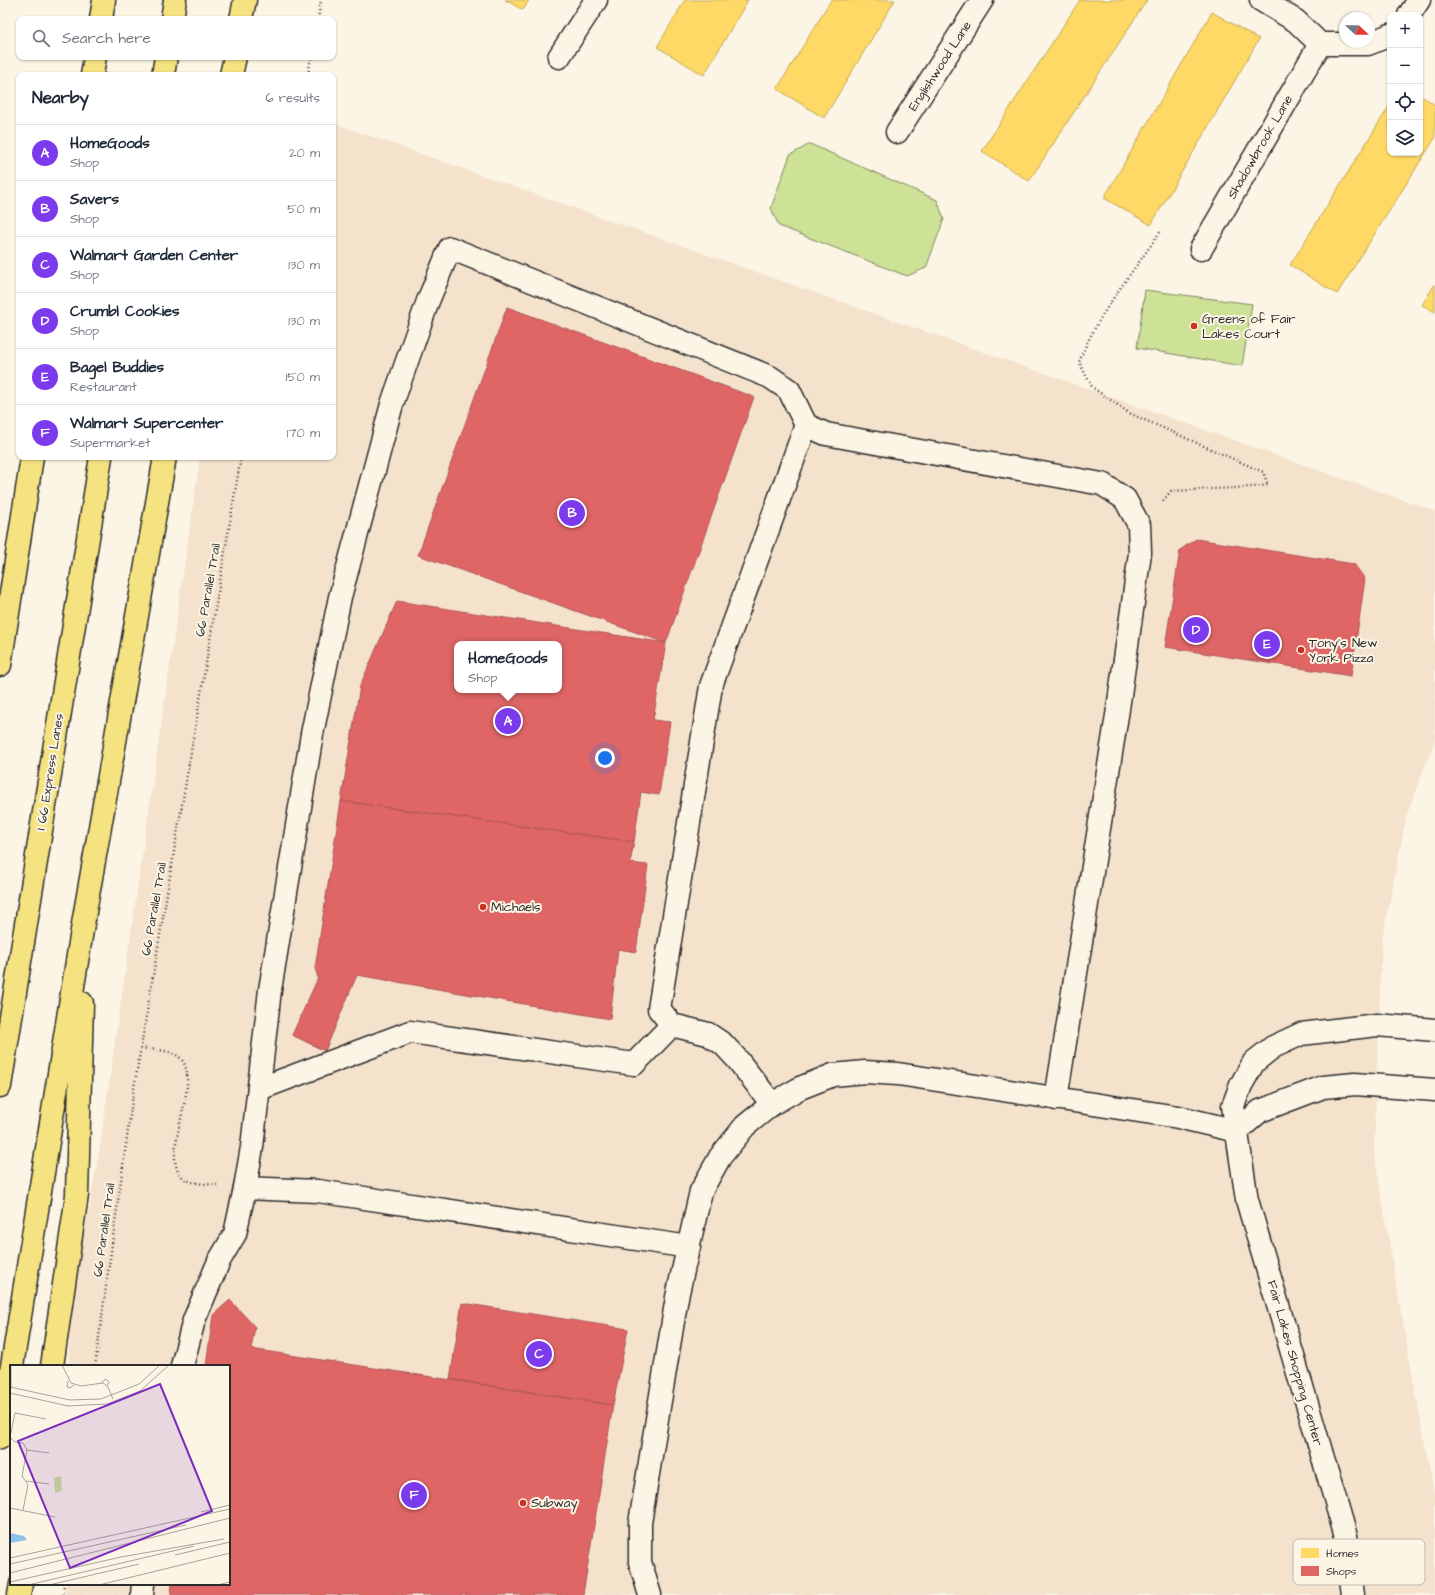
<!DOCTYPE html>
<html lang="en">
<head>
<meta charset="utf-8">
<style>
	:root { --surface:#fff; --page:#f6f6f7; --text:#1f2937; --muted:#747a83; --line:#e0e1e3; --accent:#7c3aed }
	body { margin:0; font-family:"Architects Daughter",sans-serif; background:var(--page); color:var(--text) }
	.controls { position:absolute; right:12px; top:12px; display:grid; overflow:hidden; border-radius:8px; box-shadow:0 1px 3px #0004 }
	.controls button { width:36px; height:36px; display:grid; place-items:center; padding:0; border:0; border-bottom:1px solid var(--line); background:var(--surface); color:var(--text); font:20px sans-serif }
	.compass { position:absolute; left:1339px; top:12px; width:36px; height:36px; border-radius:50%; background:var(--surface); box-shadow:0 1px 3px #0004; rotate:112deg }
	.you { position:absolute; left:605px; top:758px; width:14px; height:14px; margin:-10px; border:3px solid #fff; border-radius:50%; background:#1a73e8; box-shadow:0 0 0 6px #1a73e833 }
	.badge { display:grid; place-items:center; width:26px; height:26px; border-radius:50%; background:var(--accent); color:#fff; font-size:13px; font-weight:700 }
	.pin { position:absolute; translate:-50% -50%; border:2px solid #fff; box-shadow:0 1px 4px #0006 }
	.popup { position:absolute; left:454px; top:641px; width:108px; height:52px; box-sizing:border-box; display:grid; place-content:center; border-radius:8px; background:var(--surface); filter:drop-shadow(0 1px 3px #0005); font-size:13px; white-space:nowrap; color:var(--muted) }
	.popup b { font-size:15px; color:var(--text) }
	.popup::after { content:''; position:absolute; left:50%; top:100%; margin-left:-8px; border:8px solid transparent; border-top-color:var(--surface) }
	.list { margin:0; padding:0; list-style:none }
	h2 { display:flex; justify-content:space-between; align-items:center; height:52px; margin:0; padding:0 16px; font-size:17px }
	h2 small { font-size:13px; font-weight:400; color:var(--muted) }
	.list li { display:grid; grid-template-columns:26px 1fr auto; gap:12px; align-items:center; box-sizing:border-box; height:56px; padding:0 16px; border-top:1px solid var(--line) }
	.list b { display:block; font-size:15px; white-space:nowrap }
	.list p { margin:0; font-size:13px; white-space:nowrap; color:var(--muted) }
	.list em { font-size:13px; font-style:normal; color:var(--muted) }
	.icon { flex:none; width:22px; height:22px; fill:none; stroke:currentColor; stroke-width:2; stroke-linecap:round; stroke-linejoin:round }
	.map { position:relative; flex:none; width:1435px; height:1595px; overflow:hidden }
	.search { position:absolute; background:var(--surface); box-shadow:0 1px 3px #0004; left:16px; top:16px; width:320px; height:44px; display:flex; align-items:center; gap:10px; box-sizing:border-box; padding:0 14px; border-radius:8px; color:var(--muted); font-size:15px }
	.panel { position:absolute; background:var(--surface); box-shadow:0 1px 3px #0004; left:16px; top:72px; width:320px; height:388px; border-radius:8px }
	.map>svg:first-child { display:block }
	.built { fill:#f5e2cd; fill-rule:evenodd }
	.green { fill:#cde297; stroke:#7c8661 }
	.homes { fill:#ffd966; stroke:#bfa554 }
	.shops { fill:#e06666; stroke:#aa5454; fill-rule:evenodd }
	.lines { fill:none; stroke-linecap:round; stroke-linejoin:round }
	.minor-casing { stroke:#2b2b2b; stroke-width:25 }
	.highway-casing { stroke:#2b2b2b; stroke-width:25 }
	.path { stroke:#2b2b2b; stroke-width:2.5; stroke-dasharray:1 3; stroke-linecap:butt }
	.minor { stroke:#fcf5e5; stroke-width:22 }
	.highway { stroke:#f5e381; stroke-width:22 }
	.poi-dot { fill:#c8321e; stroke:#fcf5e5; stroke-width:1.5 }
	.labels { text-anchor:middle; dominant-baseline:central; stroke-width:4; stroke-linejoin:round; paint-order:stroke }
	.street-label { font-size:13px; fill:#2b2b2b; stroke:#fcf5e5 }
	.poi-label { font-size:13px; fill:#2b2b2b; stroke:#fcf5e5; text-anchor:start }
	.inset-road { fill:none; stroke:#a8a49b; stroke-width:1 }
	.view { fill:#7b2cbf; fill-opacity:0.15; stroke:#7b2cbf; stroke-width:2 }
	.inset-edge { fill:none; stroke:#2b2b2b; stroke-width:2 }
	.key { fill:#fcf5e5; stroke:#bdb8ad; stroke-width:1 }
	.key-label { font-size:11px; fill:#2b2b2b }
</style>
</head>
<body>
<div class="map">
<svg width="1435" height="1595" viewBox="0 0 1435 1595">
	<rect width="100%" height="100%" fill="#fcf5e5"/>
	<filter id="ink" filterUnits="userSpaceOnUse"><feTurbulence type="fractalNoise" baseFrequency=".025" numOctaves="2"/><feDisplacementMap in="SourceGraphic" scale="8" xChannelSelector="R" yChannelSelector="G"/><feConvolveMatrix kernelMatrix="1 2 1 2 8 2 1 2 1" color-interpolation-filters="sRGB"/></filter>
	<g filter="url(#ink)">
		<path class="built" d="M333 123 1435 511V740L1407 814 1382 941 1374 1151 1400 1306 1435 1498V1595H66V1584H229V1366H69V1322L99 1152 200 457H333ZM457 644H559V690H457Z"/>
		<g class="green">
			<path d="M810 144 937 200 944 219 926 268 907 276 779 226 771 208 790 155Z"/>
			<path d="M1145 290 1252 304 1242 366 1137 348Z"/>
		</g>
		<g class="homes">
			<path d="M505 0H529L523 10Z"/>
			<path d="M685 0H748L704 75 657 47Z"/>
			<path d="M831 0H895L824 118 777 89Z"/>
			<path d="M1080 0H1147L1029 181 982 151Z"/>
			<path d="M1212 12 1259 39 1151 225 1104 198Z"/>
			<path d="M1420 95 1435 105V138L1337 294 1290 265 1390 105V153H1420Z"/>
			<path d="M1435 284V312L1422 305Z"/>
		</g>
		<g class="shops">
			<path d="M507 307 754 397 666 643 418 555Z"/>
			<path d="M1196 539 1354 564 1365 579 1351 676 1165 647 1180 550Z"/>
			<path d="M397 601 666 643 653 720 670 722 659 795 641 792 634 842 341 801 360 686ZM457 644H559V690H457Z"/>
			<path d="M341 801 634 842 630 863 648 865 636 952 618 949 610 1019 357 975 325 1051 292 1035 318 978 315 968Z"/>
			<path d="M230 1300 255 1327 251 1349 613 1405 583 1595H171L172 1584H229V1366H206L213 1315Z"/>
			<path d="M462 1303 628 1329 613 1405 450 1379Z"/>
		</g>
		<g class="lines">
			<g class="minor-casing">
				<g id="minor">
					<path d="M1261 0 1296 21 1320 44H1368L1390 35"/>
					<path d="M1409 15 1419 0"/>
					<path d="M559 57 596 0"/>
					<path d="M897 132 982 0"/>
					<path d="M1201 249 1320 44"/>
					<path d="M259 1089 410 1032 634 1064 672 1025"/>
					<path d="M772 1104 737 1059 723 1044 708 1034 672 1025 659 1009 711 686 806 425"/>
					<path d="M1237 1131 1260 1111 1323 1087 1355 1084 1435 1090"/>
					<path d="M245 1188 318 1191 689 1247"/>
					<path d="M182 1366 194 1320 219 1261 235 1234 245 1188 252 1147 270 990 312 734 340 597 392 404 428 301 450 248 770 377 789 390 806 425 826 434 1102 484 1125 499 1139 525 1140 553 1118 709 1056 1099"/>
					<path d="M142 1595 143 1584"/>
					<path d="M650 1595 640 1562V1523L677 1297 701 1191 720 1157 745 1126 772 1104 800 1088 833 1075 865 1072 898 1074 1178 1117 1237 1131"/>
					<path d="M1353 1595 1346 1536 1247 1200 1233 1106 1241 1085 1254 1062 1273 1047 1301 1034 1377 1025 1435 1030"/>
				</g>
			</g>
			<g class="highway-casing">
				<g id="highway">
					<path d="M101 19 104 0"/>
					<path d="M172 19 175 0"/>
					<path d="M241 19 245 0"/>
					<path d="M92 75 95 57"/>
					<path d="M163 75 166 57"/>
					<path d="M231 75 235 57"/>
					<path d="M0 665 32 457"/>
					<path d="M0 1086 101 457"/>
					<path d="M12 1366 84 918 165 457"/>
					<path d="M52 1366 77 1195 82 1003"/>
					<path d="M0 1438 11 1370"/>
					<path d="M19 1595 21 1584"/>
				</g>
			</g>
			<g class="path">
				<path d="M318 19 321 0"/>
				<path d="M308 75 311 57"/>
				<path d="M1160 232C1132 274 1097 314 1079 362L1092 387 1129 413 1263 472 1268 485 1253 487 1171 491 1162 502"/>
				<path d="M141 1048C152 1050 170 1049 179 1057 207 1080 152 1164 187 1180 196 1184 208 1184 217 1185"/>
				<path d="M95 1366 133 1094 241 457"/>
				<path d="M63 1595 64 1584"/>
			</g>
			<use href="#minor" class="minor"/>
			<use href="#highway" class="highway"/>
		</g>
	</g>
	<g class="poi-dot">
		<circle cx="1194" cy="326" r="4"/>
		<circle cx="1301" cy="650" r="4"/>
		<circle cx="483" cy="907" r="4"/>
		<circle cx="523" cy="1503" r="4"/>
	</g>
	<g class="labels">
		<g class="street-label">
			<text transform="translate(940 66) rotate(-57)">Englishwood Lane</text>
			<text transform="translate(1260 147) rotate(-60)">Shadowbrook Lane</text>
			<text transform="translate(208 590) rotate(-80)">66 Parallel Trail</text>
			<text transform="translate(50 772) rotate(-81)">I 66 Express Lanes</text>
			<text transform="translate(154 909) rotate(-80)">66 Parallel Trail</text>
			<text transform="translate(104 1230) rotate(-82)">66 Parallel Trail</text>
			<text transform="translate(1295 1363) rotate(74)">Fair Lakes Shopping Center</text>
		</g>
		<g class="poi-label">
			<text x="1202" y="319">Greens of Fair<tspan x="1202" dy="15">Lakes Court</tspan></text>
			<text x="1309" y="643">Tony's New<tspan x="1309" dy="15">York Pizza</tspan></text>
			<text x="491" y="907">Michaels</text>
			<text x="531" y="1503">Subway</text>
		</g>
	</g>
	<g transform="translate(10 1365)">
		<rect width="220" height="220" fill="#fcf5e5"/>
		<path d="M51 111 52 126 45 128 44 113Z" fill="#cde297"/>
		<path d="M0 168 14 171 17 175 0 178Z" fill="#8fc0eb"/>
		<path class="inset-road" d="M52 0 61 18 71 21 93 18 98 22 103 34M58 16 57 22 60 23 64 20M91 18 96 14 99 17 97 21M0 22 60 35 91 34 129 19 150 0M1 24V0M0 28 58 41 97 39 130 26 159 0M0 72 5 77 13 78 17 85 12 111 18 120 13 145M0 72 5 48 36 54M17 85 39 88M16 116 39 119M0 143 45 152M191 147 220 140M165 190 220 177M0 193 220 144M0 199 176 160M0 208 220 153M0 217 111 192 214 174M18 220 184 181M39 220 129 199M89 220 220 188M207 220 220 217"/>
		<path class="view" d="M150 19 202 146 60 203 8 76Z"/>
		<rect width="220" height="220" class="inset-edge"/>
	</g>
	<rect x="1293" y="1539" width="132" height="46" rx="6" class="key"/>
	<rect x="1301" y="1548" width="18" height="10" fill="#ffd966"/>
	<rect x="1301" y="1566" width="18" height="10" fill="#e06666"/>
	<g class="key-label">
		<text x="1326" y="1557">Homes</text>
		<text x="1326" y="1575">Shops</text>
	</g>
</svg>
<div class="controls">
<button>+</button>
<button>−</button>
<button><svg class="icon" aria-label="locate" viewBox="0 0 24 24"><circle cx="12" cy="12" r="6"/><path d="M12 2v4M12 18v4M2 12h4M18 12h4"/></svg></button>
<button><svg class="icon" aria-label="layers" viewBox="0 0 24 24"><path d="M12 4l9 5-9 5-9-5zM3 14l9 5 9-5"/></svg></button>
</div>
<svg class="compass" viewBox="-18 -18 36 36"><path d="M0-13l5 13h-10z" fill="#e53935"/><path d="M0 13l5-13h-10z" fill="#747a83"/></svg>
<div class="you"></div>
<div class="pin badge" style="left:508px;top:721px">A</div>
<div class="popup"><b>HomeGoods</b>Shop</div>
<div class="pin badge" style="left:572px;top:513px">B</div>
<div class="pin badge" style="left:539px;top:1354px">C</div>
<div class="pin badge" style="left:1196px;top:630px">D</div>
<div class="pin badge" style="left:1267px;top:644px">E</div>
<div class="pin badge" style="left:414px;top:1495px">F</div>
<div class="search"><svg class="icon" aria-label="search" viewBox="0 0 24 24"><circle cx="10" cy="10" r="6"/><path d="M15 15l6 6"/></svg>Search here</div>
<section class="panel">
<h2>Nearby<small>6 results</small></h2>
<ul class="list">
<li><span class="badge">A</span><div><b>HomeGoods</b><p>Shop</p></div><em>20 m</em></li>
<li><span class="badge">B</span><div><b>Savers</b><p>Shop</p></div><em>50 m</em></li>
<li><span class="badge">C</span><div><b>Walmart Garden Center</b><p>Shop</p></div><em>130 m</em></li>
<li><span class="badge">D</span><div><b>Crumbl Cookies</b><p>Shop</p></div><em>130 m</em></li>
<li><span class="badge">E</span><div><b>Bagel Buddies</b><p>Restaurant</p></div><em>150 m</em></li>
<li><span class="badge">F</span><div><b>Walmart Supercenter</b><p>Supermarket</p></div><em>170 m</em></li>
</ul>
</section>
</div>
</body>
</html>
